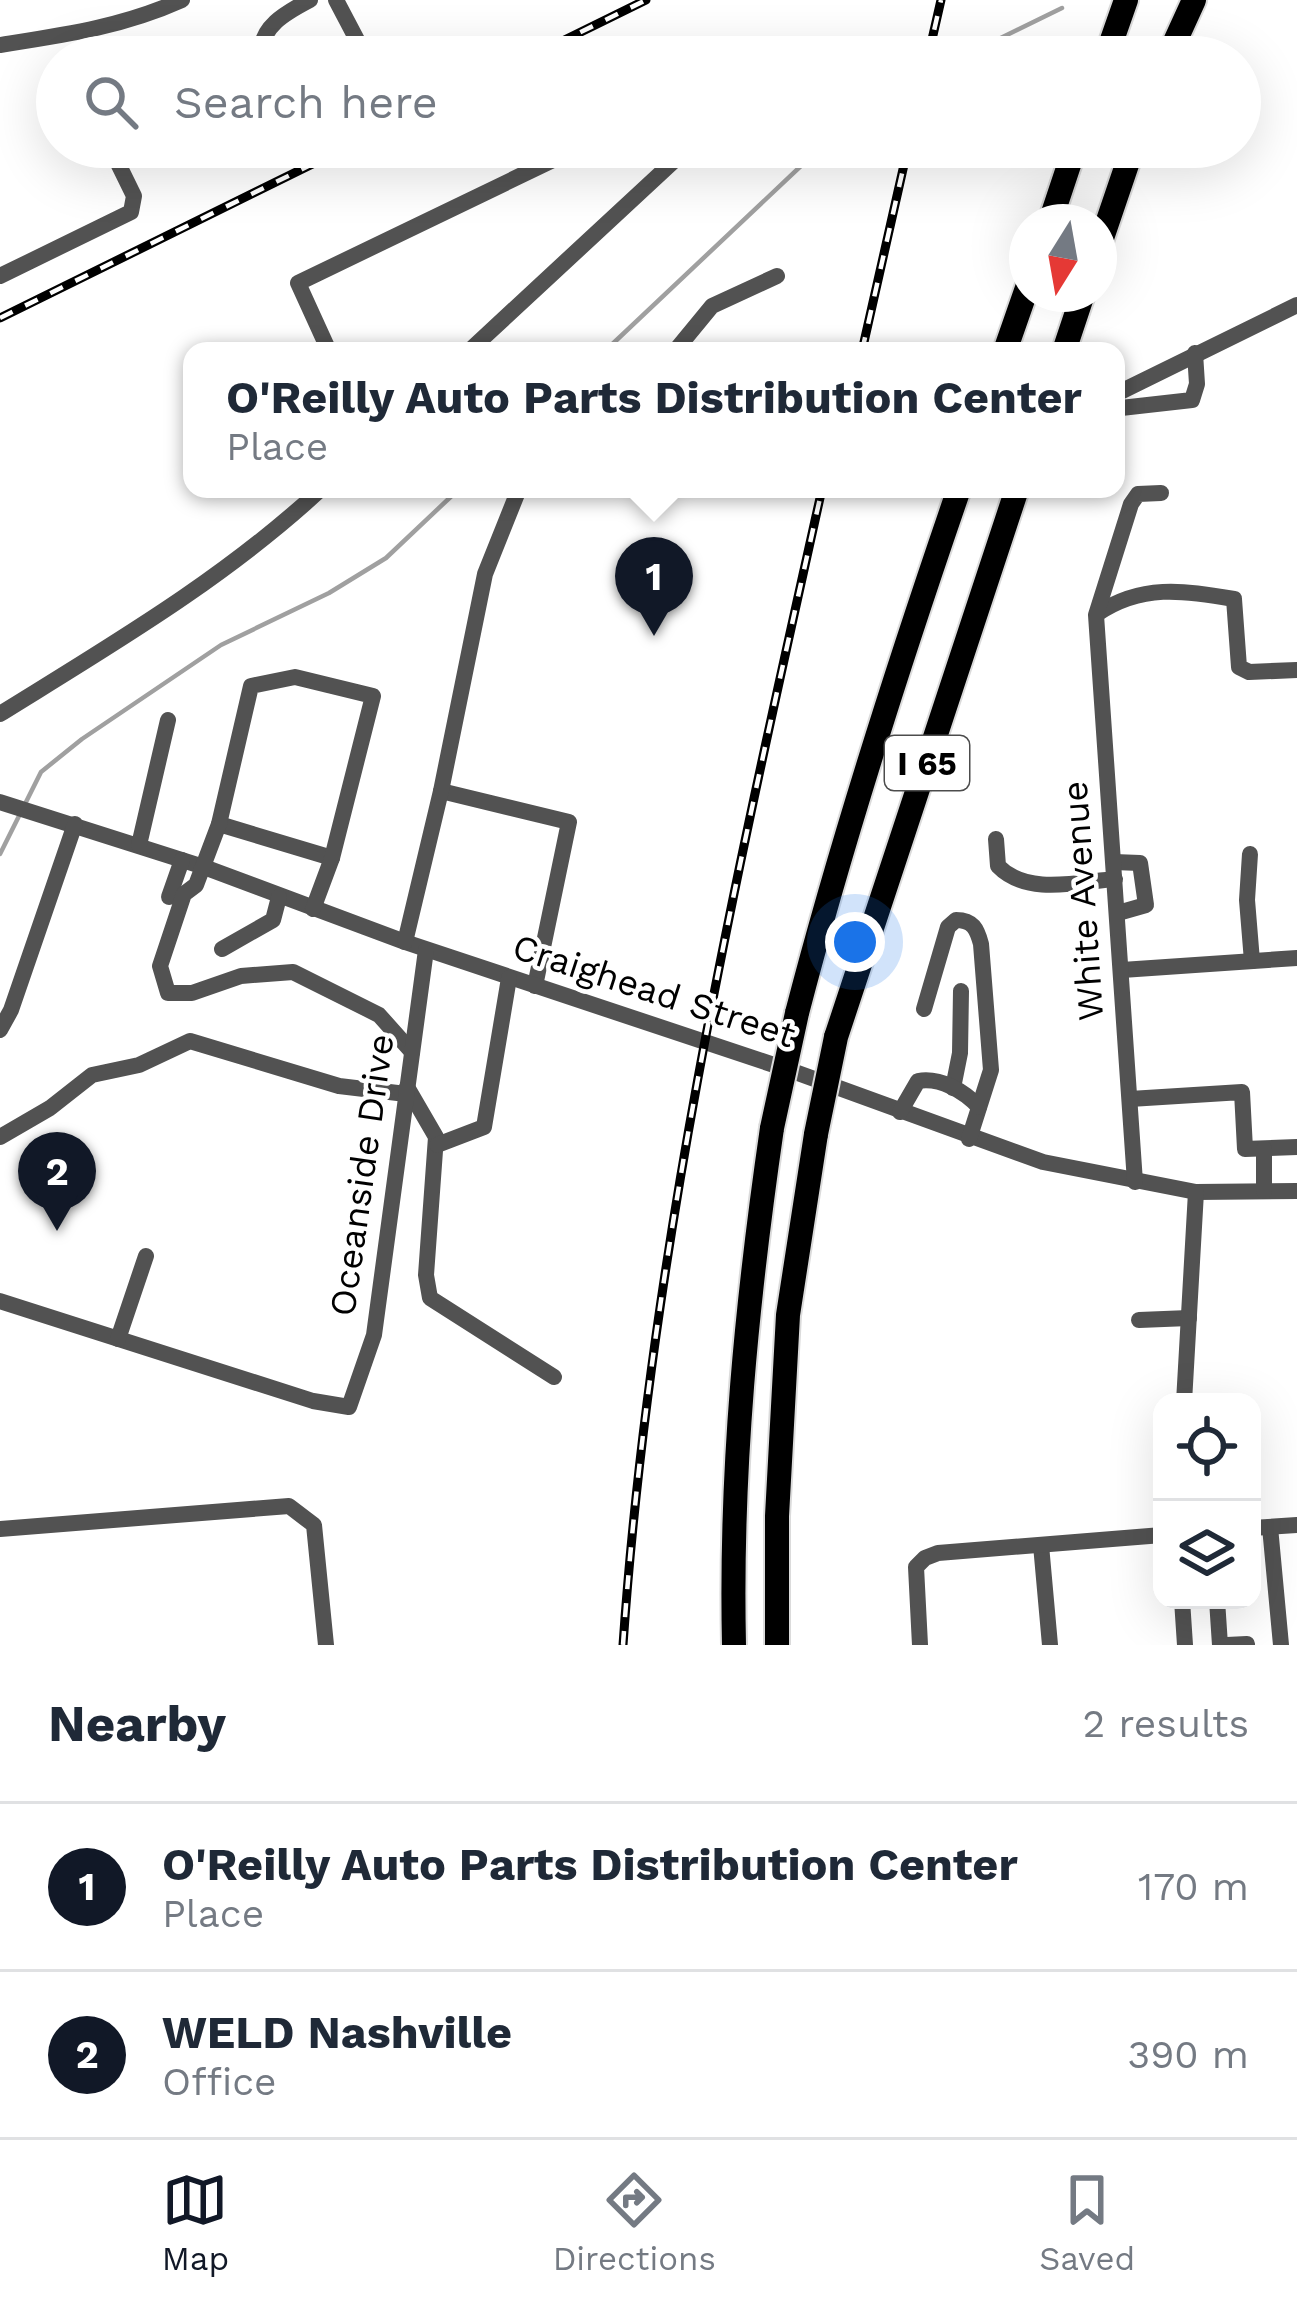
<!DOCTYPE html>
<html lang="en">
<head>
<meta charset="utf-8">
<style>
	:root { --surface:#fff; --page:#f6f6f7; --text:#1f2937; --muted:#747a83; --line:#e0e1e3; --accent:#111827 }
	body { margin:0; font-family:"Work Sans",sans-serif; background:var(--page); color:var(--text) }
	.controls { position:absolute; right:36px; bottom:36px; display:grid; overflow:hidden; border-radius:24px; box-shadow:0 12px 48px #0002 }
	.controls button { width:108px; height:108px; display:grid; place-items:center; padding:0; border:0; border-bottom:3px solid var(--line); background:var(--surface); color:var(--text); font:60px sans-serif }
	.compass { position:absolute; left:1009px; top:204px; width:108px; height:108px; border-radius:50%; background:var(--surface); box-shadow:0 12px 48px #0002; rotate:191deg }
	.you { position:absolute; left:855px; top:942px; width:42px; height:42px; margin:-30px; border:9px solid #fff; border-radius:50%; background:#1a73e8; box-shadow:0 0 0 18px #1a73e833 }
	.badge { display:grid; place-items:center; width:78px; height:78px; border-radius:50%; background:var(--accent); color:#fff; font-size:39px; font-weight:700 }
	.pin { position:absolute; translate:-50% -99px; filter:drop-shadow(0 3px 6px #0008) }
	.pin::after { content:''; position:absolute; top:63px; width:42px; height:36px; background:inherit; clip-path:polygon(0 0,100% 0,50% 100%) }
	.popup { position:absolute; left:183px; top:342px; width:942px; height:156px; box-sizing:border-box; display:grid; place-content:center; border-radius:24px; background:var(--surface); filter:drop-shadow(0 3px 9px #0005); font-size:39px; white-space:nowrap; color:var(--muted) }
	.popup b { font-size:45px; color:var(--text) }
	.popup::after { content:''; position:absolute; left:50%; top:100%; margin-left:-24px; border:24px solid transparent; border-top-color:var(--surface) }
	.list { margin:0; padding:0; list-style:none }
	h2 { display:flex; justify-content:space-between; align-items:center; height:156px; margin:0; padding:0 48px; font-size:51px }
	h2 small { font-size:39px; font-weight:400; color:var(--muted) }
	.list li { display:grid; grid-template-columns:78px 1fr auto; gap:36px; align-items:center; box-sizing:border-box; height:168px; padding:0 48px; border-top:3px solid var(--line) }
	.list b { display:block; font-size:45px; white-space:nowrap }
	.list p { margin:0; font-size:39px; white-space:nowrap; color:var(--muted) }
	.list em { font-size:39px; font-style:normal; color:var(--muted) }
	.icon { flex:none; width:66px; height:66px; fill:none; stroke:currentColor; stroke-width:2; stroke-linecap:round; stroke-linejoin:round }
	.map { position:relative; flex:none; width:1297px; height:1645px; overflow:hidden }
	.search { position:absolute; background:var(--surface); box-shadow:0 12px 48px #0002; left:36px; right:36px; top:36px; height:132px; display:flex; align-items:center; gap:30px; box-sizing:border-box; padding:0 42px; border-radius:66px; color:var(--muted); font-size:45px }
	.sheet { height:492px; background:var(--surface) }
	nav { display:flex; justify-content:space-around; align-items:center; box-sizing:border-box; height:168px; border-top:3px solid var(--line); background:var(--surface); font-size:33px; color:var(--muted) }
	nav a { display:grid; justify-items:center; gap:6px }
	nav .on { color:var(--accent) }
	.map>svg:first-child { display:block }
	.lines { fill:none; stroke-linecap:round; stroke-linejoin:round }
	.stream { stroke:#a0a0a0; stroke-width:4.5 }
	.highway-casing { stroke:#dbdbdb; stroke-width:28 }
	.minor { stroke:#525252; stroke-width:16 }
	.highway { stroke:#000; stroke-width:24 }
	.rail-casing { stroke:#000; stroke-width:9 }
	.rail { stroke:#fff; stroke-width:4.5; stroke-dasharray:14; stroke-linecap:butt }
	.highway-bridge-casing { stroke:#dbdbdb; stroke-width:28; stroke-linecap:butt }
	.highway-bridge { stroke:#000; stroke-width:24 }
	.labels { text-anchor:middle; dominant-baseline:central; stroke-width:9; stroke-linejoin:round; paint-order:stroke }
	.shield { fill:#fff; stroke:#4c4c4c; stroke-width:3 }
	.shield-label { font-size:33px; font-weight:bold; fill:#000 }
	.street-label { font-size:36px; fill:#000; stroke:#fff }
</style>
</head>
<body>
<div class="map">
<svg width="1297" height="1645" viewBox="0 0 1297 1645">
	<rect width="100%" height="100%" fill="#fff"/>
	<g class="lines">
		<g class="stream">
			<path d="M962 57 1062 8"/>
			<path d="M605 351 821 147"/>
			<path d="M0 854 41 772 82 739 221 645 329 593 386 558 459 489"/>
		</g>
		<g class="highway-casing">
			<g id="highway">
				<path d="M1106 57 1126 0"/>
				<path d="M1168 57 1194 0"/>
				<path d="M1050 222 1075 147"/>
				<path d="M1099 247 1133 147"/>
				<path d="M1005 351 1027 288"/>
				<path d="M1064 351 1083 294"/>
				<path d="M797 1013C843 836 899 663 959 489"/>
				<path d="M836 1037 1017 489"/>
				<path d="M734 1645C730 1470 747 1300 772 1128"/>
				<path d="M777 1645V1516L788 1315 816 1134"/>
			</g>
		</g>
		<g class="minor">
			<path d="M336 0 366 57"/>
			<path d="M0 45C64 35 122 27 182 0"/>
			<path d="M262 57C257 28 287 12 310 0"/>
			<path d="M0 276 131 212 134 196 110 147"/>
			<path d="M329 351 298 283 580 147"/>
			<path d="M469 351 689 147"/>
			<path d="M675 351 712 306 777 276"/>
			<path d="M1116 394 1297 305"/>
			<path d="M1121 408 1192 400 1197 384 1195 353"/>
			<path d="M1097 614C1141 584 1183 590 1234 599L1239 667 1249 672 1297 670"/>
			<path d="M0 714C111 645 224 579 321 489"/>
			<path d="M441 791 569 822 535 986"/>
			<path d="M0 802 204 867 405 942 795 1072 1043 1162 1196 1192 1297 1191"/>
			<path d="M219 824 332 858"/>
			<path d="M996 839 998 866C1027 896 1078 882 1115 879"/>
			<path d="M139 845 168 720"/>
			<path d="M1250 854 1247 900 1252 961"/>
			<path d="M1114 862 1140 863 1146 905 1118 913"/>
			<path d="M169 897 182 860"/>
			<path d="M313 909 332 858 373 696 295 677 251 686 219 824 196 885 184 894 160 966 168 993H192L241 976 293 972 379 1015 412 1052"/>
			<path d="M405 942 441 791 485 574 519 489"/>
			<path d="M222 949 273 920 279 897"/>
			<path d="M1122 970 1297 958"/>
			<path d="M924 1009 948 927 956 920C973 920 977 929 981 944L991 1070 969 1139"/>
			<path d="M0 1030 11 1010 75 824"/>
			<path d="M407 1087 436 1137 426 1275 430 1298 554 1377"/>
			<path d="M953 1088 960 1053 961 991"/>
			<path d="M1130 1099 1242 1092 1245 1149 1297 1147"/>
			<path d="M900 1112 918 1081C940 1077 964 1091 979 1107"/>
			<path d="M0 1137 50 1108 92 1075 139 1065 190 1041 339 1086 406 1094"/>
			<path d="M437 1145 484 1127 509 978"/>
			<path d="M1264 1149V1191"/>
			<path d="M1135 1182 1096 615 1131 504 1138 494 1161 493"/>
			<path d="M0 1301 313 1401 349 1407 374 1335 426 950"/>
			<path d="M1139 1320 1189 1318"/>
			<path d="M118 1339 146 1256"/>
			<path d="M1184 1402 1196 1192"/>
			<path d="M1270 1527 1281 1645"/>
			<path d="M1252 1528 1297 1525"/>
			<path d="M0 1529 289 1506 314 1525 326 1645"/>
			<path d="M1041 1545 1050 1645"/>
			<path d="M1182 1600 1185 1645"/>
			<path d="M1217 1600 1220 1645"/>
			<path d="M920 1645 916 1567 925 1558 938 1553 1162 1535"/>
			<path d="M1227 1645 1247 1644"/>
		</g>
		<use href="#highway" class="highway"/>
		<g class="rail-casing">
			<g id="rail">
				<path d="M530 57 646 0"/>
				<path d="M928 57 941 0"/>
				<path d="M0 318 347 147"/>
				<path d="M862 351 908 147"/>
				<path d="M623 1645C650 1253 737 871 822 489"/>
			</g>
		</g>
		<use href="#rail" class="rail"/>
		<g class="highway-bridge-casing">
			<g id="highway-bridge">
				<path d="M772 1128 797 1013"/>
				<path d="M816 1134 836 1037"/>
			</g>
		</g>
		<use href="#highway-bridge" class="highway-bridge"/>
	</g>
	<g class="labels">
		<rect class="shield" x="885" y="736" width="84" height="54" rx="9"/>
		<g class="shield-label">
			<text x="927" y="763">I 65</text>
		</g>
		<g class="street-label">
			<text transform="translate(1083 901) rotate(-94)">White Avenue</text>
			<text transform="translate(654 991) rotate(18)">Craighead Street</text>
			<text transform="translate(362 1175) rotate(-82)">Oceanside Drive</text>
		</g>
	</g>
</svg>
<div class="controls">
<button><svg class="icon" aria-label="locate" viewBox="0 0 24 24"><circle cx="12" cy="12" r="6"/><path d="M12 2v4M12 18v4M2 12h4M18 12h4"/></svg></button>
<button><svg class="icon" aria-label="layers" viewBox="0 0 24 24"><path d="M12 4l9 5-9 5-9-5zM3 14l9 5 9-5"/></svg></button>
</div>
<svg class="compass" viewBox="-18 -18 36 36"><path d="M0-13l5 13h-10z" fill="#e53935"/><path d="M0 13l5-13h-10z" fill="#747a83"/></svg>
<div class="you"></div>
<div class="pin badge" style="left:654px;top:636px">1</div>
<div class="popup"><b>O'Reilly Auto Parts Distribution Center</b>Place</div>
<div class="pin badge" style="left:57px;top:1231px">2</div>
<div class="search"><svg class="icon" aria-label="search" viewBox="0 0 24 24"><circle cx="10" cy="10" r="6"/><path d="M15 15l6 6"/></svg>Search here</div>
</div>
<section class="sheet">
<h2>Nearby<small>2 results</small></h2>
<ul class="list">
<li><span class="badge">1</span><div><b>O'Reilly Auto Parts Distribution Center</b><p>Place</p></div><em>170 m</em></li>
<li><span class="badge">2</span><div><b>WELD Nashville</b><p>Office</p></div><em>390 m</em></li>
</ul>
</section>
<nav>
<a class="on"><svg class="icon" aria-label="map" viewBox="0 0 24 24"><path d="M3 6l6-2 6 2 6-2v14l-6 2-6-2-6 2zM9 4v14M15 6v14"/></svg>Map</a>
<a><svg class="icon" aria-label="directions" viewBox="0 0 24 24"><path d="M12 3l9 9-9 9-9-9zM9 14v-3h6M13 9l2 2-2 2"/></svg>Directions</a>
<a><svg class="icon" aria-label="saved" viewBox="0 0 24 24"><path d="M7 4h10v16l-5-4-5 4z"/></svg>Saved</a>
</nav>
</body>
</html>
